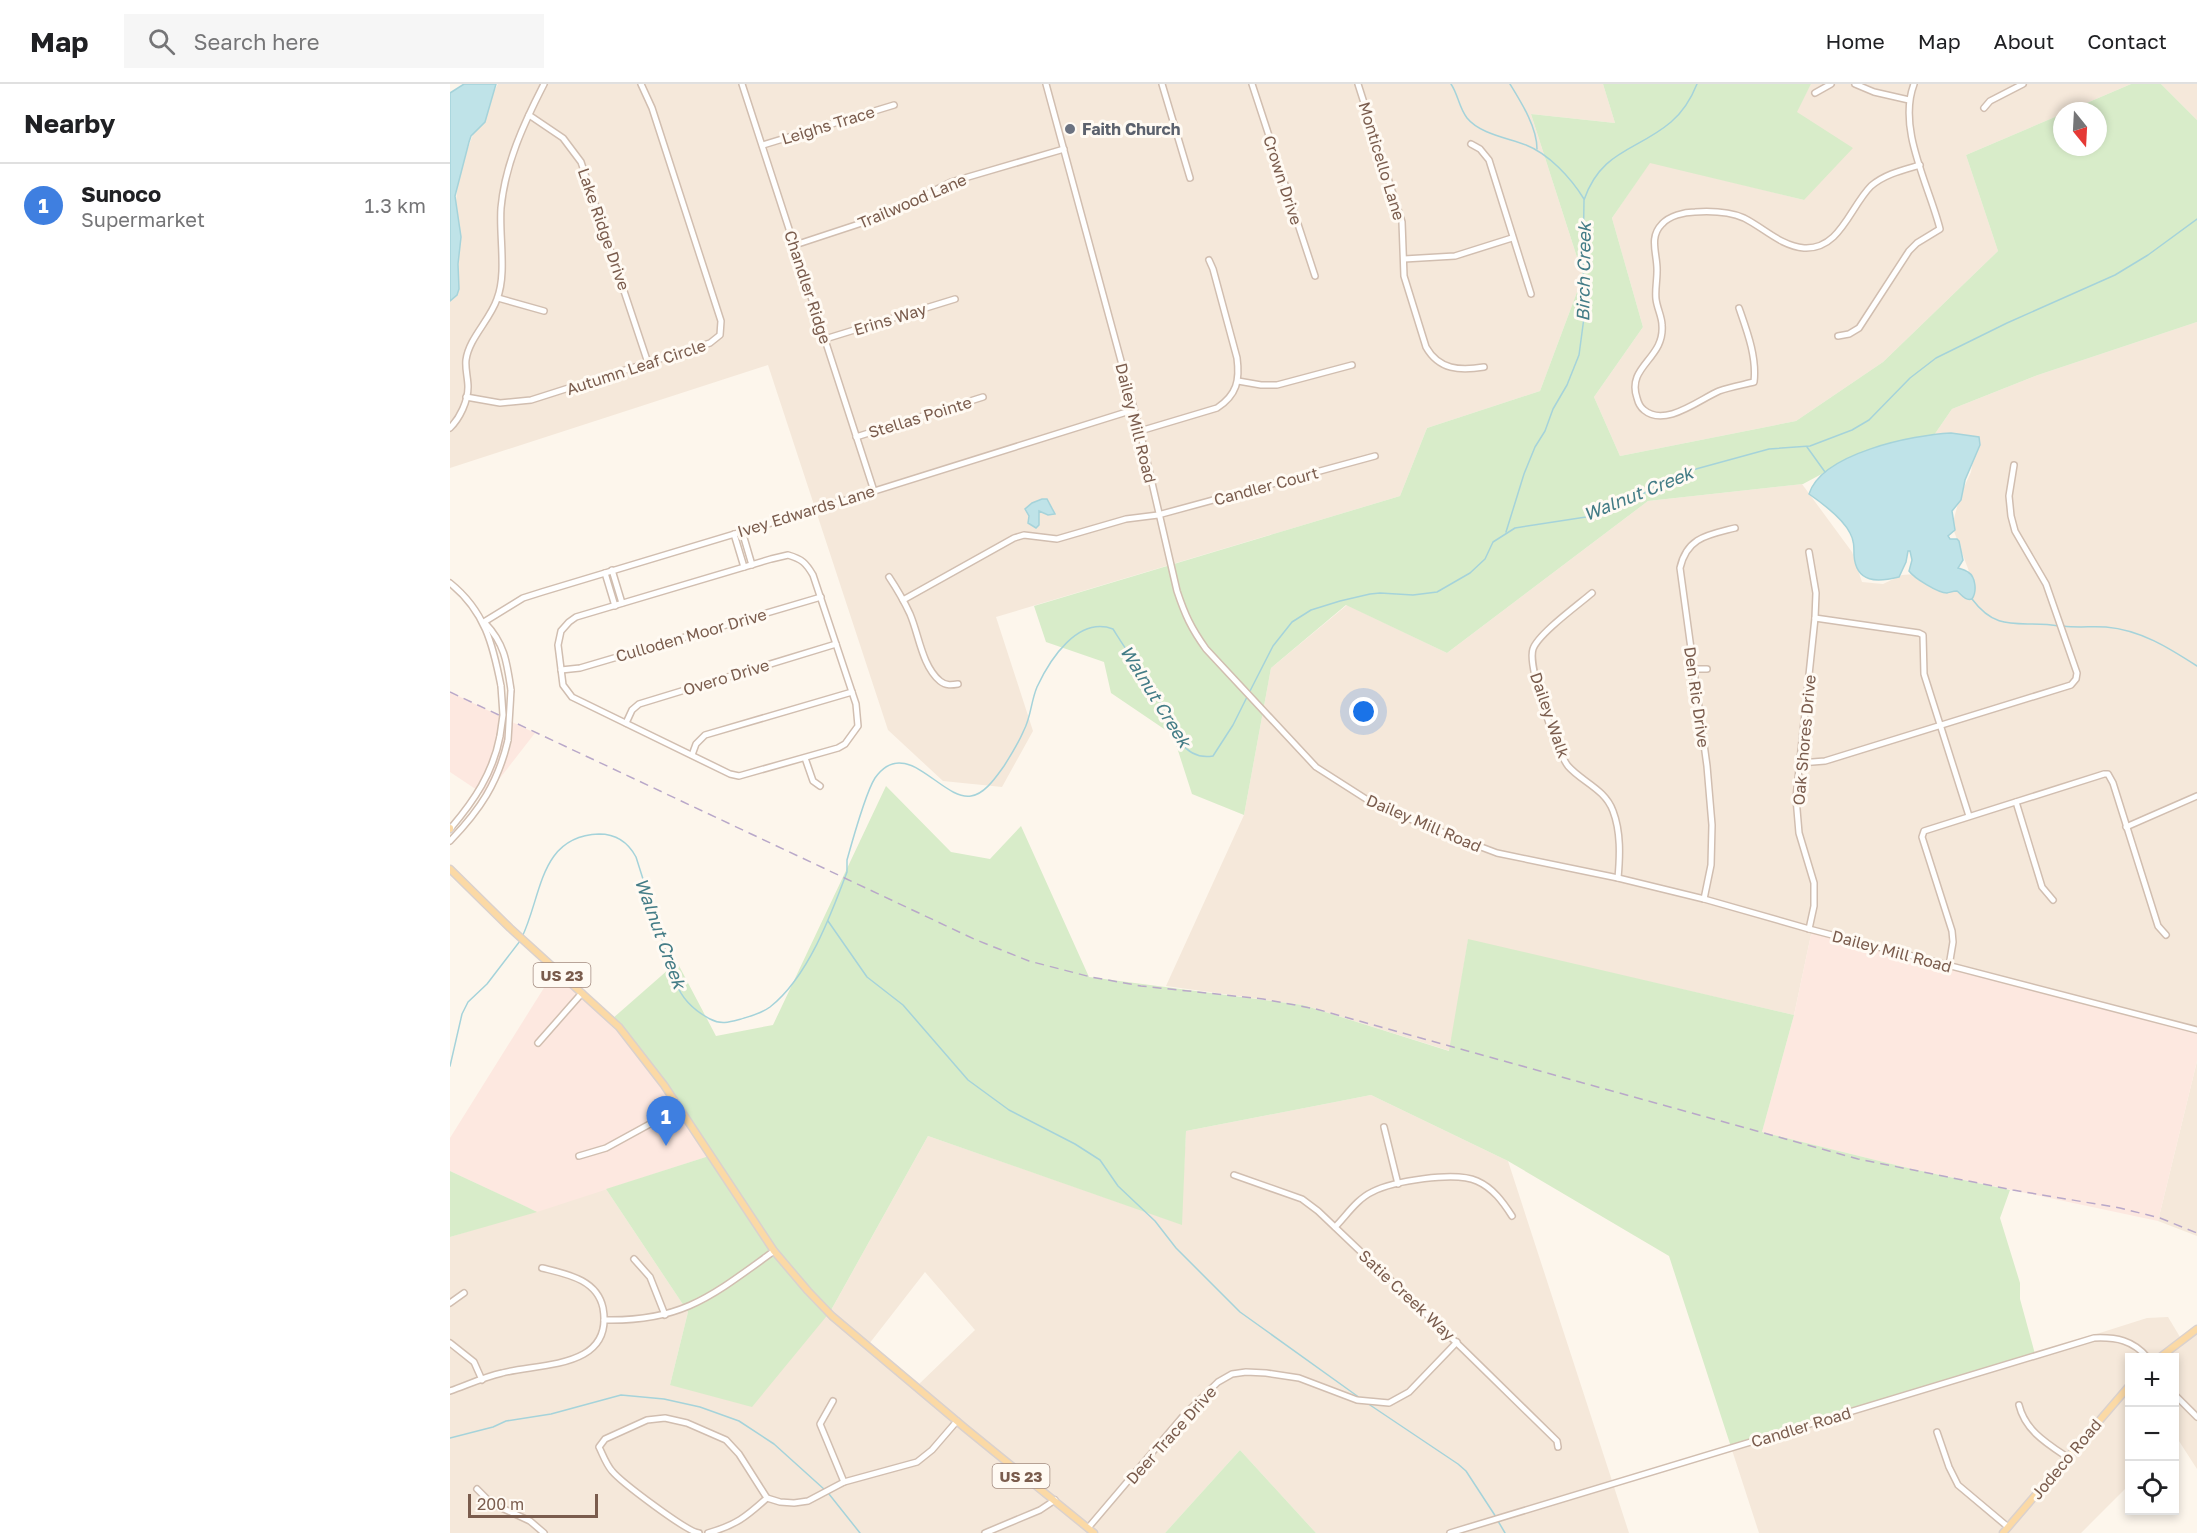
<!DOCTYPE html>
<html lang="en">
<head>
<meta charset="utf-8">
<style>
	:root { --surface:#fff; --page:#f6f6f6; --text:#202124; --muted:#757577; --line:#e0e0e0; --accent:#111827 }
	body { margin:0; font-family:"Golos Text",sans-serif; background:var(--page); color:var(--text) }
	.controls { position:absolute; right:18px; bottom:18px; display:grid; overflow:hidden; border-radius:0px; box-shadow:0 3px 9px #0003 }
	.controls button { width:54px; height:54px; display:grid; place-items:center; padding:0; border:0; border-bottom:2px solid var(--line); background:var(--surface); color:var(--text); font:30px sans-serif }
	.compass { position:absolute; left:1603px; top:18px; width:54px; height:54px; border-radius:50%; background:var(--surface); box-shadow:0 3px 9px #0003; rotate:162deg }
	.scale { position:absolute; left:18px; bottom:15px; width:130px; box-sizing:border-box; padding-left:6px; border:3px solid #7a5c4d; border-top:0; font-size:16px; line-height:21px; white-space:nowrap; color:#7a5c4d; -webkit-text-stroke:4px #fffaf3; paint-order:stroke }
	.you { position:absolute; left:914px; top:628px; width:21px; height:21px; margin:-15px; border:4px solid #fff; border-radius:50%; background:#1a73e8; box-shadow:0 0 0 9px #1a73e833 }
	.badge { display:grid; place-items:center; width:39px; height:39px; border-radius:50%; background:var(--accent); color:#fff; font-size:20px; font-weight:700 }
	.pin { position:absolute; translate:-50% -50px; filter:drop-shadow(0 2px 3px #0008) }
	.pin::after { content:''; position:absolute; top:32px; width:21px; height:18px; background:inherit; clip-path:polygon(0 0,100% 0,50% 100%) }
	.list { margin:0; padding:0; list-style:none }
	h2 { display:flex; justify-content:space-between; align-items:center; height:78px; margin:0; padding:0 24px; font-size:26px }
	h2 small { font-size:20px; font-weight:400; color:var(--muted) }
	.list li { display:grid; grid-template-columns:39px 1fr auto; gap:18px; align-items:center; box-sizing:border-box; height:84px; padding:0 24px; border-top:2px solid var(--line) }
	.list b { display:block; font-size:22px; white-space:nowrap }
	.list p { margin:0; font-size:20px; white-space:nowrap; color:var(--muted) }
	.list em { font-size:20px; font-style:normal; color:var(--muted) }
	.icon { flex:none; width:33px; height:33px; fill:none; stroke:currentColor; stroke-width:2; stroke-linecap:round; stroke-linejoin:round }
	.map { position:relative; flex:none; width:1747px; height:1449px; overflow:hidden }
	header { display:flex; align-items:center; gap:36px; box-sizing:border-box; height:84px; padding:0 30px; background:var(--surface); border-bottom:2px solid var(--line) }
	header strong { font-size:28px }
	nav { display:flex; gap:33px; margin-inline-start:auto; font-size:21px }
	.search { width:420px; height:54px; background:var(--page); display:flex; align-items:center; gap:15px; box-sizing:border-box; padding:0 21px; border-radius:0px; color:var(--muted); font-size:22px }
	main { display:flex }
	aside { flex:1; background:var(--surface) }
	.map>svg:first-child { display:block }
	.residential { fill:#f5e8da; fill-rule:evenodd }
	.commercial { fill:#fde8e0 }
	.green { fill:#d8ecc9 }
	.water { fill:#bfe3e8; stroke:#a5d3da; stroke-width:1.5 }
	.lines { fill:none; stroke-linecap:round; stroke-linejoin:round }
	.stream { stroke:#a5d3da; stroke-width:1.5 }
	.minor-casing { stroke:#d1beb0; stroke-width:8 }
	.major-casing { stroke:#dad1cd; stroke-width:9 }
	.minor { stroke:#fff; stroke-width:5 }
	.major { stroke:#fbd9a5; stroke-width:6 }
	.rail { stroke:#b9a8c9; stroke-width:1.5; stroke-dasharray:9 6; stroke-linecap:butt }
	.minor-bridge-casing { stroke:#d1beb0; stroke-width:8; stroke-linecap:butt }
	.minor-bridge { stroke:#fff; stroke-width:5 }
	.worship-dot { fill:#6b7280; stroke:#fffaf3; stroke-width:2 }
	.labels { text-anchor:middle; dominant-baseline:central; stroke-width:6; stroke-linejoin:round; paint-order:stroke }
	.shield { fill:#fffaf3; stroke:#a28b7f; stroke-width:1.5 }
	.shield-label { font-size:15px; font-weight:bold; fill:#7a5c4d }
	.street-label { font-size:16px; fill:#7a5c4d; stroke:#fffaf3 }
	.worship-label { font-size:16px; font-weight:bold; fill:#5b616d; stroke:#fffaf3; text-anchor:start }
	.water-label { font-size:18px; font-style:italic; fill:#437c86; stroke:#fffaf3 }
</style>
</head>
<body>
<header>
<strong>Map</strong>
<div class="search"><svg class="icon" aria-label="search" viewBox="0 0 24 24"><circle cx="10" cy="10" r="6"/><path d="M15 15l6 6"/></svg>Search here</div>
<nav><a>Home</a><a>Map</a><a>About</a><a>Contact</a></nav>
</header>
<main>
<aside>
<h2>Nearby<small></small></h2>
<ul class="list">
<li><span class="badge" style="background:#3f7fe0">1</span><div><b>Sunoco</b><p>Supermarket</p></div><em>1.3 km</em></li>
</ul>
</aside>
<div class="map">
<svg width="1747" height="1449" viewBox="0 0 1747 1449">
	<rect width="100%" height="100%" fill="#fdf6ec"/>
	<g class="residential">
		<path d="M48 0H1153L1165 39 1081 30 1133 192 1090 307 977 344 950 412 546 533 583 647 552 703 493 697 438 646 318 281 0 384V211L9 200 6 117 9 88 28 37Z"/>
		<path d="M1361 0H1681L1618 27H1612V30L1516 71 1548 167 1433 278 1346 337 1170 372 1144 313 1193 243 1162 134 1200 78 1354 116 1346 28Z"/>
		<path d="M1711 0H1747V36Z"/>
		<path d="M1747 238V945L1453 873 1362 846 1344 931 1018 856 1000 967 853 921 716 902 794 731 821 584 897 521 997 569 1198 417 1352 400 1402 468 1412 498 1433 500 1452 491 1466 490 1507 503 1520 490 1502 442 1510 412 1521 388 1526 355 1480 357 1502 325 1588 291Z"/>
		<path d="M1747 977V1152L1708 1137Z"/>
		<path d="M921 1011 1058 1077 1179 1449H866L790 1366 715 1449H0V1153L156 1105 238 1228 220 1301 380 1228 478 1052 731 1140 736 1047ZM475 1188 525 1246 468 1301 419 1260Z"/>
		<path d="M1718 1233 1730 1253 1747 1245V1385L1727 1354 1725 1356 1724 1274H1680L1679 1401 1631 1449H1309L1282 1366 1697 1234Z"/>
	</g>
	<g class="commercial">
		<path d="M0 608 85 649 36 712 0 688Z"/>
		<path d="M1362 846 1453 873 1747 945V977L1708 1137 1462 1085 1312 1048 1344 931Z"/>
		<path d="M107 883 181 953 262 1071 87 1128 0 1087V1054Z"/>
	</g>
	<g class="green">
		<path d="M1153 0H1361L1347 28 1403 64 1354 116 1200 79 1162 134 1193 243 1144 313 1170 372 1346 337 1433 278 1548 167 1516 71 1612 30V63H1648V27H1618L1681 0H1711L1747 36V238L1588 291 1502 325 1480 357 1396 377 1353 400 1198 417 997 569 896 521 821 584 794 731 742 710 723 651 661 609 654 578 596 558 584 522 950 412 977 344 1090 307 1133 192 1081 30 1165 39Z"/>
		<path d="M436 702 501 768 540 775 571 742 639 893 853 921 999 967 1018 855 1344 931 1312 1048 1462 1085 1560 1106 1550 1134 1570 1199V1215L1585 1270 1282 1366 1219 1172 1058 1077 921 1011 736 1047 732 1141 478 1052 380 1228 302 1323 220 1301 238 1228 156 1105 259 1072 181 953 162 935 227 878 266 952 323 941Z"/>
		<path d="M0 1087 77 1123 87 1128 0 1153Z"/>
		<path d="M790 1366 866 1449H715Z"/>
	</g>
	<g class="water">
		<path d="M14 0H46L35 38 21 52 19 58 5 112 11 153 8 180 9 205 7 211 0 217V9Z"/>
		<path d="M1501 349 1529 353 1530 361 1515 396 1511 416 1502 427 1505 446 1498 452 1500 455H1507L1509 457 1513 476 1508 484C1511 485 1515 486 1518 488 1526 493 1527 508 1522 515 1515 517 1512 511 1507 507 1504 507 1501 508 1497 509 1488 509 1464 494 1459 487L1462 476 1460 467H1458L1456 478 1449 493C1428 498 1406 500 1404 471 1404 463 1404 456 1400 449 1393 435 1372 419 1359 410 1372 369 1463 351 1501 349Z"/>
		<path d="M592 415H597L605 430 598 431 589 427V441L586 444 578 439 579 432 575 425 582 419Z"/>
	</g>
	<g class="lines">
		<g class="stream">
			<path d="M1001 0C1008 10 1009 24 1017 34 1030 50 1058 54 1076 61 1099 70 1121 94 1134 115"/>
			<path d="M1060 0C1071 18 1087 43 1087 65"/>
			<path d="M1357 363 1375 388"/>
			<path d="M1056 448 1074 390 1085 363 1095 347 1103 325 1117 301 1129 271 1135 226 1133 182 1134 116C1151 66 1187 67 1221 38 1234 27 1241 15 1247 0"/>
			<path d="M1522 515C1549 551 1571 535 1609 542"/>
			<path d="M1613 542C1628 544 1642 542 1656 543 1691 546 1719 564 1747 582"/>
			<path d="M799 609 823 562 842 538 861 526 890 517 920 510 930 509 963 511 987 508 1020 489 1035 475 1043 458 1065 444 1136 433 1191 411 1224 391 1319 365 1360 362 1402 346 1419 336 1460 294 1486 274 1557 239 1665 191 1698 171 1747 135"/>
			<path d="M378 837 417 893 453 921 518 996 559 1026 625 1060 650 1076 668 1102 705 1137 726 1164 790 1228 910 1314"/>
			<path d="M72 853C92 812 89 752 149 750 166 750 178 758 186 773L226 899C232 915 245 927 260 935 271 941 280 938 291 935 301 932 312 929 320 923 358 893 381 831 397 788V776C402 758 416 708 425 694 456 650 492 717 521 712 535 710 546 693 554 682 561 671 569 658 574 646 581 633 581 617 587 603 600 575 628 532 663 545 670 556 676 566 684 576 689 583 696 590 701 598 716 623 724 679 763 672L783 641 797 613"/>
			<path d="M0 982 12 930 18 918 37 900 70 857"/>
			<path d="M917 1319 1008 1380 1016 1387 1046 1433"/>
			<path d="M0 1354 43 1343 56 1337 101 1330 171 1311 214 1315 250 1323 289 1337 324 1360 375 1406"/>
			<path d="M379 1410 410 1449"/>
			<path d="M1048 1437 1055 1449"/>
		</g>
		<g class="minor-casing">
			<g id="minor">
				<path d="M292 0 424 407"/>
				<path d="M596 0 690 347 727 507C735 531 741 544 756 565L866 683 927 722 1010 755 1047 769 1168 794 1254 815 1359 845 1747 946"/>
				<path d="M712 0 740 94"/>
				<path d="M802 0 865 192"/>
				<path d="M908 0 952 138 954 192 976 263C989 286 1010 287 1034 283"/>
				<path d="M1405 0 1424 8 1459 16"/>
				<path d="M1365 9 1381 0"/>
				<path d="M1534 24 1540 17 1573 0"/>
				<path d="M79 31 113 54 131 78 198 279"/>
				<path d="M1021 60 1030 65 1039 76 1081 210"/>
				<path d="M313 61 444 21"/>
				<path d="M345 161 433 132 501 98 614 65"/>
				<path d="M954 175 1005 172 1062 154"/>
				<path d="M48 214 94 227"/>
				<path d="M1289 224C1297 247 1307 273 1304 298 1292 301 1280 303 1269 307 1250 315 1215 344 1194 326 1190 323 1188 318 1187 314 1176 282 1215 275 1212 241 1212 233 1207 224 1206 215 1205 206 1207 197 1207 188 1208 171 1198 154 1212 140 1219 132 1234 128 1245 128 1261 127 1278 127 1294 134 1314 144 1331 162 1354 164 1390 166 1400 123 1421 102 1435 90 1453 86 1470 81"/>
				<path d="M1388 252 1399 250 1409 244 1459 167 1467 159 1490 145C1479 101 1447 45 1464 0"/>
				<path d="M375 255 505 215"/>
				<path d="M788 297 811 301H827L902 281"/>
				<path d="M16 313 50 319 81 316 260 259 270 251 271 237 202 24 191 0"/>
				<path d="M0 344C10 334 18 317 18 303 18 294 15 285 16 276 19 254 40 236 47 215 57 190 49 152 51 124 55 80 74 39 94 0"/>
				<path d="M690 347 767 324C787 311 790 296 787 274L763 185 759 176"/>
				<path d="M406 353 533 313"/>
				<path d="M292 447 302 481"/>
				<path d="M284 450 294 483"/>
				<path d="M338 471C352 475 356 479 363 491L406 620 408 642 395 660 388 664 289 692 280 690 122 613 113 601 108 561 111 547 119 538 126 533 321 475Z"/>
				<path d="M162 486 172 519"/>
				<path d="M155 489 165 522"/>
				<path d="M439 493C447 505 454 517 460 530 469 551 472 582 490 597 496 602 502 601 508 600"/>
				<path d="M0 499C35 527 43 561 51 602"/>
				<path d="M1142 509C1128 521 1088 550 1083 565 1077 582 1107 668 1118 682 1132 698 1155 705 1163 727 1171 748 1170 772 1168 794"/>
				<path d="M453 516 564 454 574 451 607 455 676 435 708 431 925 372"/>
				<path d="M1365 534 1469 549 1473 551 1474 590 1519 732"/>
				<path d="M34 538 73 514 92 508 351 430 683 326"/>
				<path d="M35 539C55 560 57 579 61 606"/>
				<path d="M1244 585H1257"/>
				<path d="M111 586 130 584 371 513"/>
				<path d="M176 639 182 626 189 620 386 560"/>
				<path d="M242 671 246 660 255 651 402 608"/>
				<path d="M355 674 363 697 370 702"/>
				<path d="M1350 679 1375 677 1621 601 1626 595 1627 589 1596 500 1565 447 1561 432 1559 412 1564 381"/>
				<path d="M1566 718 1592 803 1603 816"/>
				<path d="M1676 743 1747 712"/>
				<path d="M0 745C24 717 43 689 50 652"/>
				<path d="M0 757C30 726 48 699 58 656"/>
				<path d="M1254 815 1261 781 1262 741 1257 682 1230 484C1237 453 1258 451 1285 444"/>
				<path d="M1359 845 1364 822V799L1349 749 1346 714 1365 534 1366 509 1359 468"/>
				<path d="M1499 882 1503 858 1502 847 1472 753 1474 747 1654 690H1658L1663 699 1708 842 1716 851"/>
				<path d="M88 959 132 909"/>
				<path d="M934 1043 948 1100"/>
				<path d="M129 1072 156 1064 229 1024"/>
				<path d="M784 1091 852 1115 868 1127 1013 1265 1107 1357 1108 1363"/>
				<path d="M885 1143C896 1132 907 1115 922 1108 943 1097 1005 1087 1027 1097 1043 1104 1053 1118 1062 1132"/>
				<path d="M184 1175 200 1193 215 1231"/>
				<path d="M0 1219 14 1209"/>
				<path d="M154 1236C233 1238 263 1211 324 1167"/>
				<path d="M0 1259 24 1278 32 1296"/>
				<path d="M0 1307C17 1301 34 1293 52 1289 90 1279 164 1285 153 1224 147 1195 116 1190 92 1184"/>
				<path d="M1724 1310 1747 1333"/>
				<path d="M383 1317 370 1340 394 1398"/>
				<path d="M1569 1321C1575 1346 1596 1359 1617 1373"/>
				<path d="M1487 1348 1499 1383 1508 1401 1558 1443"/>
				<path d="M27 1405 41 1419 80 1437 94 1449"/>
				<path d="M638 1444 734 1331 768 1298 782 1290 796 1288 816 1289 849 1294 907 1316 939 1319 959 1308 1007 1258"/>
				<path d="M249 1449C237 1448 171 1398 162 1387 156 1380 153 1371 149 1363L155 1355 197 1336 215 1334 237 1339 276 1356 289 1370 317 1414 330 1418 344 1419 358 1417 394 1398 467 1378 482 1366 507 1337"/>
				<path d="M258 1449C286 1441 296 1433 317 1414"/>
				<path d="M535 1449 590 1426 605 1416"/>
				<path d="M1000 1449 1644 1254C1666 1253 1683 1256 1698 1274"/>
			</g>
		</g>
		<g class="major-casing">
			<g id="major">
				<path d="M0 745V744"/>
				<path d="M0 785 60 844 169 943 214 1001 324 1167 358 1207 382 1232 515 1344 644 1449"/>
				<path d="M1709 1274 1747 1245"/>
				<path d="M1553 1449 1680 1301"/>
			</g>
		</g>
		<use href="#minor" class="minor"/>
		<use href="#major" class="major"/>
		<path class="rail" d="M0 608 524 855 579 877 641 893 691 902 813 915 866 925 1408 1075 1563 1106 1670 1124 1710 1134 1747 1149"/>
		<g class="minor-bridge-casing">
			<g id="minor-bridge">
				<path d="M50 652 53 631 51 602"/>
				<path d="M58 656 61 606"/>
			</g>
		</g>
		<use href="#minor-bridge" class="minor-bridge"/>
	</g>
	<circle class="worship-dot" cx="620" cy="45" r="6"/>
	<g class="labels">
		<g class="shield">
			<rect x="83.5" y="879" width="57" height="24" rx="4.5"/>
			<rect x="542.5" y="1380" width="57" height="24" rx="4.5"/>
		</g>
		<g class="shield-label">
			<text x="112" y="891">US 23</text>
			<text x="571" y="1392">US 23</text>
		</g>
		<g class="street-label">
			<text transform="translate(378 41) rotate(-17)">Leighs Trace</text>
			<text transform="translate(932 77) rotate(73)">Monticello Lane</text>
			<text transform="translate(833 96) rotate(72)">Crown Drive</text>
			<text transform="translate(462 117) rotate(-23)">Trailwood Lane</text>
			<text transform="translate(154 145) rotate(71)">Lake Ridge Drive</text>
			<text transform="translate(358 203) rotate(72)">Chandler Ridge</text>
			<text transform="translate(440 235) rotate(-17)">Erins Way</text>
			<text transform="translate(186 283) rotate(-18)">Autumn Leaf Circle</text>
			<text transform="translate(470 333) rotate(-17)">Stellas Pointe</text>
			<text transform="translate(686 339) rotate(76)">Dailey Mill Road</text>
			<text transform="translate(816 402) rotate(-15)">Candler Court</text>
			<text transform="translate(356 427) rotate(-17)">Ivey Edwards Lane</text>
			<text transform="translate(241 551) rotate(-16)">Culloden Moor Drive</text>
			<text transform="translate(276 593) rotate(-17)">Overo Drive</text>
			<text transform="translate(1247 613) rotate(82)">Den Ric Drive</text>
			<text transform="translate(1100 631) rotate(71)">Dailey Walk</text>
			<text transform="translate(1354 656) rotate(-85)">Oak Shores Drive</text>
			<text transform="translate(974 739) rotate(23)">Dailey Mill Road</text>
			<text transform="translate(1442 867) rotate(15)">Dailey Mill Road</text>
			<text transform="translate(957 1211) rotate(43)">Satie Creek Way</text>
			<text transform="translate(1351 1343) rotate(-17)">Candler Road</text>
			<text transform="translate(721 1351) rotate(-48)">Deer Trace Drive</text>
			<text transform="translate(1616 1375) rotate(-50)">Jodeco Road</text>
		</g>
		<g class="worship-label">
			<text x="632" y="45">Faith Church</text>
		</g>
		<g class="water-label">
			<text transform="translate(1133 188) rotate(-89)">Birch Creek</text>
			<text transform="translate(1188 409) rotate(-22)">Walnut Creek</text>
			<text transform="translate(706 612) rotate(58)">Walnut Creek</text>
			<text transform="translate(211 849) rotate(70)">Walnut Creek</text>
		</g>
	</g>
</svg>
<div class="controls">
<button>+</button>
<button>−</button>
<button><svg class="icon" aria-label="locate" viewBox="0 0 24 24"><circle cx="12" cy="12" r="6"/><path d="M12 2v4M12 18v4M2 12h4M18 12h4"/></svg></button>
</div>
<svg class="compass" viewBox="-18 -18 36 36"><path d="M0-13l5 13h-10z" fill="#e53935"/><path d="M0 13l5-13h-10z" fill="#757577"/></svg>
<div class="scale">200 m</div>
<div class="you"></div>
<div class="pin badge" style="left:216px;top:1062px;background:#3f7fe0">1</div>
</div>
</main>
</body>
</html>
